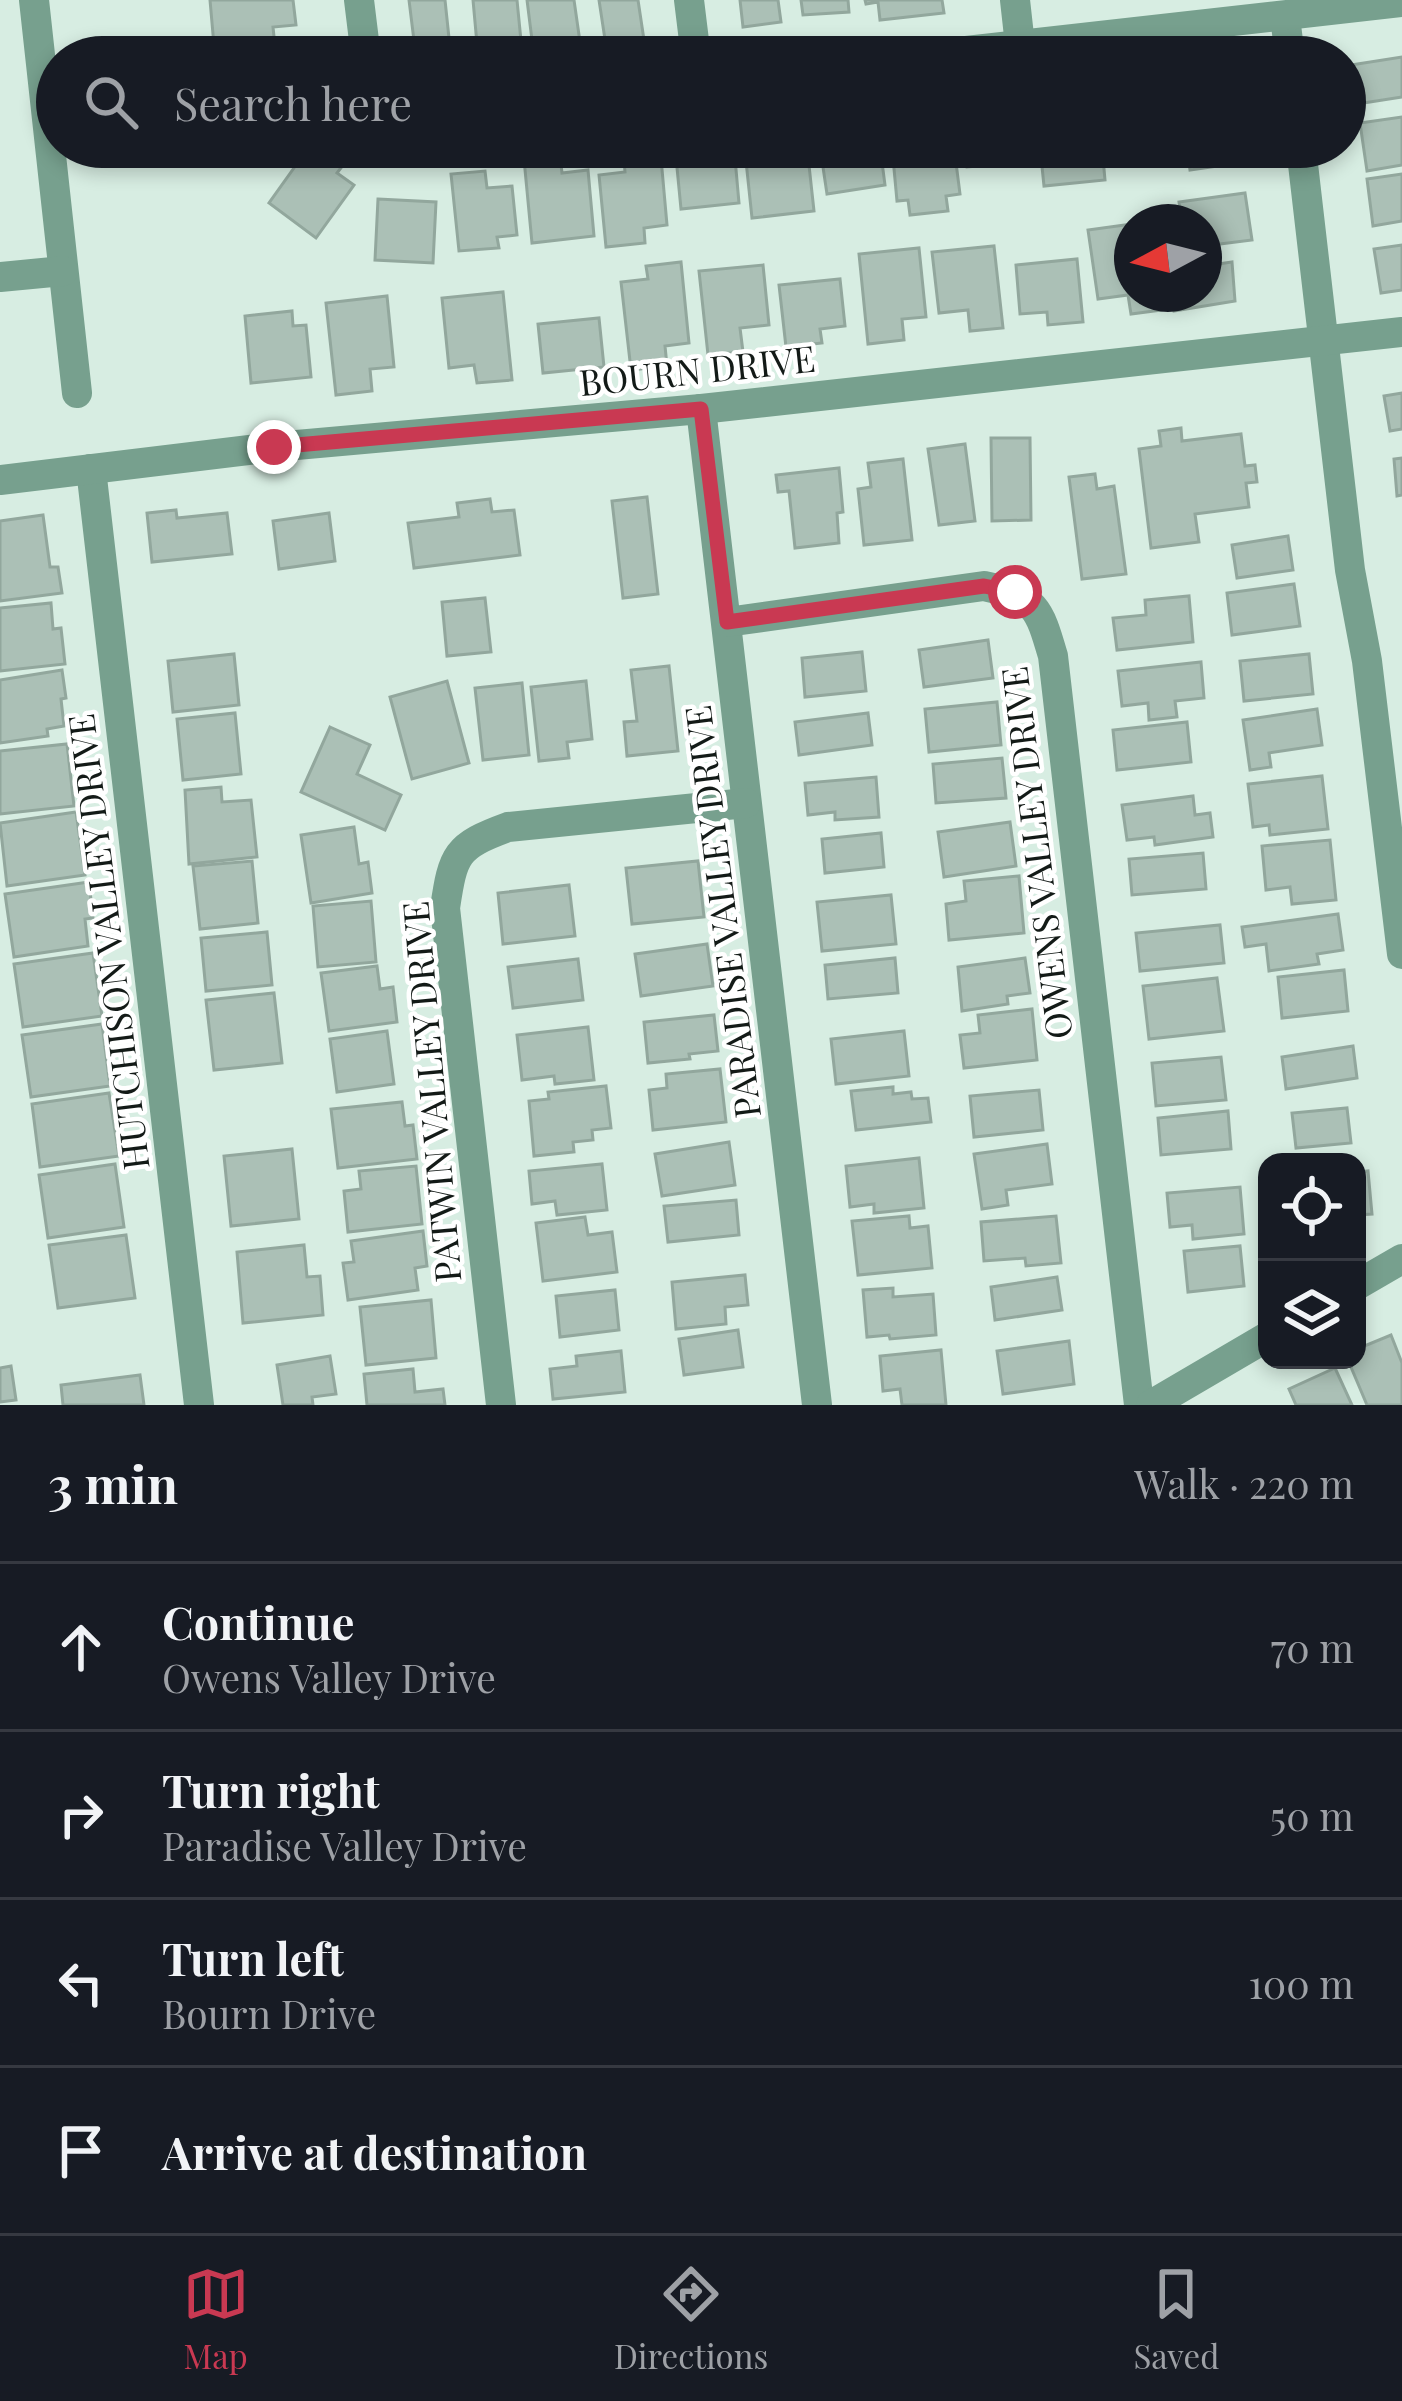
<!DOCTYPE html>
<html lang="en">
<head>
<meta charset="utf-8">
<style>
	:root { --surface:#171b24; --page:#20242c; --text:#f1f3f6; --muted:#9ea1a6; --line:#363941; --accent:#c93952 }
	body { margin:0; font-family:"Playfair Display",serif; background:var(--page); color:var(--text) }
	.controls { position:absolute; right:36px; bottom:36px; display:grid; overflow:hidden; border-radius:24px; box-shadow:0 6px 18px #0003 }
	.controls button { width:108px; height:108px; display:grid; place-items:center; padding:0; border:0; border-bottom:3px solid var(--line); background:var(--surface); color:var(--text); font:60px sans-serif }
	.compass { position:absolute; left:1114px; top:204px; width:108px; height:108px; border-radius:50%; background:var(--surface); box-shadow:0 6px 18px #0003; rotate:263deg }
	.stop { position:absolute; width:36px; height:36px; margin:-27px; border:9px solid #c93952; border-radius:50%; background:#fff }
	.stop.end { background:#c93952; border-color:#fff; box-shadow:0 3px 12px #0008 }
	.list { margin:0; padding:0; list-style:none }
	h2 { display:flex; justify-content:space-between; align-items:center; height:156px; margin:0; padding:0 48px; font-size:51px }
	h2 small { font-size:39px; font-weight:400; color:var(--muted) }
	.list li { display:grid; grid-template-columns:78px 1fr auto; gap:36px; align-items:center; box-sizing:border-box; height:168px; padding:0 48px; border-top:3px solid var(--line) }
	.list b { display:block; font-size:45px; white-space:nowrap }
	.list p { margin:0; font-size:39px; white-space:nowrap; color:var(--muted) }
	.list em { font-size:39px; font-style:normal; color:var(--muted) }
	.icon { flex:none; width:66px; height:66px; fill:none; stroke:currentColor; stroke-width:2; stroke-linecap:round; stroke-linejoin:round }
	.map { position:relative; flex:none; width:1402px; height:1405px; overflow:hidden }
	.search { position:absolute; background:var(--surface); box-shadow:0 6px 18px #0003; left:36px; right:36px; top:36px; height:132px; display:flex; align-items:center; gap:30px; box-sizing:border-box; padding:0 42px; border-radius:66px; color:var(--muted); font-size:45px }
	.sheet { height:828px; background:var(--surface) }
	nav { display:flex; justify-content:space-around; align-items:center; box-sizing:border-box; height:168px; border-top:3px solid var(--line); background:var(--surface); font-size:33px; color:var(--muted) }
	nav a { display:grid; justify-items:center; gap:6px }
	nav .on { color:var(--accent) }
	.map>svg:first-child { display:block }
	.building { fill:#abc0b6; stroke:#92a79d; stroke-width:3 }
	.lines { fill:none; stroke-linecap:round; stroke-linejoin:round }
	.minor { stroke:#77a08e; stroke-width:30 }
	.route { stroke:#c93952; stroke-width:15 }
	.labels { text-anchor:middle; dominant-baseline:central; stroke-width:9; stroke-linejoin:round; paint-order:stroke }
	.street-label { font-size:36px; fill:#131a17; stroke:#fff }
</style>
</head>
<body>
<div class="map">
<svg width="1402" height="1405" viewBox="0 0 1402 1405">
	<rect width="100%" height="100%" fill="#d7ede2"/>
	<g class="building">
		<path d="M210 0H293L296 25 273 27 276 56 215 57Z"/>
		<path d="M409 0H445L451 57H416Z"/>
		<path d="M473 0H517L522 51 478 55Z"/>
		<path d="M527 0H574L580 42 533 48Z"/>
		<path d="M599 0H638L644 40 606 46Z"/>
		<path d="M740 0H778L781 22 743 27Z"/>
		<path d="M801 0H848L849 12 803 15Z"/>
		<path d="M865 0H942L944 13 880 20 878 2 866 4Z"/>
		<path d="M1402 57V97L1357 104 1351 65Z"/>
		<path d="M1402 117V165L1367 171 1360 123Z"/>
		<path d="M309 147H338L350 156 337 173 354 185 316 238 269 203Z"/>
		<path d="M660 147 667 225 644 228 645 243 606 247 599 175 625 172 623 148Z"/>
		<path d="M675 147H734L739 203 681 209Z"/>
		<path d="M771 147H807L814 211 752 218 746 161 772 158Z"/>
		<path d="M820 147H880L885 185 827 194Z"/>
		<path d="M892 147H954L960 194 946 196 948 211 910 215 908 200 897 201Z"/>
		<path d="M965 147H1029L1031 162 967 167Z"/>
		<path d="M1040 147H1102L1105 180 1044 186Z"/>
		<path d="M1115 147H1177V149L1116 156Z"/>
		<path d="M1187 147H1250L1252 161 1190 170Z"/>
		<path d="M560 156 562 173 588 170 594 236 532 243 524 159Z"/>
		<path d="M485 171 487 188 512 186 517 235 497 237 499 248 459 251 451 174Z"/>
		<path d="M1402 174V221L1373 226 1367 179Z"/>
		<path d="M1245 193 1252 240 1204 246V222H1182L1179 202Z"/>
		<path d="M378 199 436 202 433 263 375 260Z"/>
		<path d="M1132 224V294H1160L1162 310 1131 314 1128 295 1098 299 1088 230Z"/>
		<path d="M1402 245V290L1381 293 1374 249Z"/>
		<path d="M994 246 1003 328 970 331 968 310 939 313 932 252Z"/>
		<path d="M919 248 926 317 902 319 904 340 868 344 859 254Z"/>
		<path d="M1077 259 1083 322 1048 325 1047 312 1020 314 1016 265Z"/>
		<path d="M681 262 689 343 665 346 667 366 631 370 621 282 648 279 646 266Z"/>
		<path d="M1232 262 1235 301 1174 311 1171 294H1204V266Z"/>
		<path d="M763 265 769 325 740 328 743 352 708 355 699 271Z"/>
		<path d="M840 279 845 326 820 329 822 343 786 347 779 285Z"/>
		<path d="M503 292 512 380 477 383 474 365 449 368 442 298Z"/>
		<path d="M387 296 394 367 370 369 372 391 336 395 326 303Z"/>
		<path d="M292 311 293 326 306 325 311 377 251 383 245 316Z"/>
		<path d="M599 318 604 367 543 373 538 324Z"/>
		<path d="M1402 393V429L1390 431 1384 396Z"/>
		<path d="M1181 428 1182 441 1241 434 1245 466 1255 465 1257 482 1246 483 1249 507 1195 514 1199 542 1151 548 1139 449 1161 446 1159 431Z"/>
		<path d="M991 438H1030L1031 520 992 521Z"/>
		<path d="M965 444 975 521 939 525 928 449Z"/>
		<path d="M1402 458V495L1397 496 1394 459Z"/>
		<path d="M903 459 912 540 864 545 858 489 871 487 868 463Z"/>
		<path d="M839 468 843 512 837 513 839 543 795 548 789 491 778 492 776 475Z"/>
		<path d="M1095 474 1097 489 1114 486 1126 574 1082 579 1069 477Z"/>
		<path d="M647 497 658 594 623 598 612 501Z"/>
		<path d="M490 499 492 512 514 510 520 555 414 568 408 523 459 517 457 503Z"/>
		<path d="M176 510 177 518 227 513 232 554 152 562 147 513Z"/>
		<path d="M329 513 335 561 279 569 273 521Z"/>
		<path d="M43 515 50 567H58L62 593 0 601V521Z"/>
		<path d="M1288 536 1293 570 1237 578 1232 545Z"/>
		<path d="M1294 584 1300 626 1232 635 1227 593Z"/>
		<path d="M1189 596 1193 642 1117 650 1113 618 1146 615 1145 600Z"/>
		<path d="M485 598 491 652 447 656 442 602Z"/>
		<path d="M51 603 53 629 61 628 65 664 0 671V608Z"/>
		<path d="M988 640 993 678 924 687 919 650Z"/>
		<path d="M862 652 866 691 805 697 802 658Z"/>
		<path d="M234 654 239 705 173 712 168 661Z"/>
		<path d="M1309 654 1313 694 1244 701 1240 661Z"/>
		<path d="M1201 662 1204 698 1175 701 1177 717 1149 720 1148 703 1122 706 1118 671Z"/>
		<path d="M669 666 678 751 627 756 624 722 637 721 631 670Z"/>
		<path d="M62 670 66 698 61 699 64 726 47 729 48 736 0 743V680Z"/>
		<path d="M447 681 469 763 412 779 390 697Z"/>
		<path d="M586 681 592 739 567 742 569 758 539 761 531 687Z"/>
		<path d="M522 683 529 755 483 760 475 688Z"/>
		<path d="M997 702 1001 745 929 752 925 709Z"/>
		<path d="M1317 709 1322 745 1269 753 1271 767 1250 770 1243 720Z"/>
		<path d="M235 713 241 774 183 780 177 719Z"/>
		<path d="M868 713 872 745 799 755 795 722Z"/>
		<path d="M1187 722 1191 762 1117 770 1113 730Z"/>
		<path d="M330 727 370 745 357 774 401 795 385 830 301 792Z"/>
		<path d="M67 744 74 806 0 814V751Z"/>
		<path d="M1002 758 1006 798 936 803 933 764Z"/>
		<path d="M1322 776 1328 829 1270 835 1269 825 1253 827 1248 784Z"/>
		<path d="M876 777 879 817 835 820V812L808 815 805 783Z"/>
		<path d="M221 787 222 802 251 800 257 857 189 864 185 790Z"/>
		<path d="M1193 796 1195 815 1210 813 1213 837 1155 845 1154 837 1127 840 1122 805Z"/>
		<path d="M76 812 85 875 7 886 0 823Z"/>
		<path d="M1010 822 1016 866 944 877 938 832Z"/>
		<path d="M354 827 359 864 368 862 372 893 311 903 301 835Z"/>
		<path d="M881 833 884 867 825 873 822 839Z"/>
		<path d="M1330 840 1336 900 1292 904 1290 887 1266 890 1262 846Z"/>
		<path d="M1203 853 1206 889 1132 895 1129 859Z"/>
		<path d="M252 861 258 923 200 929 193 866Z"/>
		<path d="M698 861 704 917 632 924 626 868Z"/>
		<path d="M1019 876 1024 933 949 940 946 904 966 901 964 881Z"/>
		<path d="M89 882 93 918 85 919 88 946 14 957 5 894Z"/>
		<path d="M569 885 575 936 503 944 498 893Z"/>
		<path d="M891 895 896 944 822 951 817 902Z"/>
		<path d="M371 901 376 962 318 967 313 906Z"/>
		<path d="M1338 914 1343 950 1317 954 1319 964 1269 971 1266 944 1245 947 1242 927Z"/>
		<path d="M1220 925 1224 963 1140 971 1136 933Z"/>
		<path d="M267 932 272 985 206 991 201 938Z"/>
		<path d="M707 944 713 986 641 996 635 954Z"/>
		<path d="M93 953 102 1016 23 1027 14 964Z"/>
		<path d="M895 958 898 993 828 999 825 965Z"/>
		<path d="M1025 958 1030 993 1007 996 1008 1004 962 1011 958 967Z"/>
		<path d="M578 959 583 1000 513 1008 508 967Z"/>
		<path d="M377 966 380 989 393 987 397 1022 329 1031 321 973Z"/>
		<path d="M1344 970 1348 1011 1282 1018 1278 977Z"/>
		<path d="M1217 978 1224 1031 1149 1039 1143 986Z"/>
		<path d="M274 993 282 1063 214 1070 206 1000Z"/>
		<path d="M1032 1009 1037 1060 964 1068 960 1035 980 1033 978 1015Z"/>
		<path d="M714 1015 718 1051 689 1054 690 1059 648 1063 644 1022Z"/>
		<path d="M102 1024 110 1086 31 1097 22 1035Z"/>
		<path d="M588 1027 594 1080 555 1084 554 1076 522 1080 517 1035Z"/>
		<path d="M387 1031 394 1084 337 1092 330 1039Z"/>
		<path d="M904 1031 909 1076 836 1084 831 1039Z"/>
		<path d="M1353 1046 1357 1078 1286 1089 1282 1057Z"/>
		<path d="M1221 1057 1226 1100 1156 1106 1152 1063Z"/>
		<path d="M720 1069 726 1122 653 1130 649 1090 667 1088 666 1074Z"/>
		<path d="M606 1086 611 1128 592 1130 593 1140 573 1142 574 1152 534 1156 529 1101 549 1099 548 1092Z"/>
		<path d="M893 1087V1094L911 1092 912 1099 928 1098 931 1122 856 1130 851 1091Z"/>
		<path d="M1039 1090 1043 1130 974 1137 970 1096Z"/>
		<path d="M109 1093 119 1156 40 1167 32 1104Z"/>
		<path d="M402 1102 405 1126 413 1125 417 1159 338 1168 331 1109Z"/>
		<path d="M1347 1108 1351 1143 1296 1148 1292 1113Z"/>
		<path d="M1228 1111 1231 1149 1161 1155 1158 1118Z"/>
		<path d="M729 1142 735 1185 662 1196 655 1154Z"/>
		<path d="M1047 1144 1052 1184 1006 1190 1008 1205 982 1209 974 1154Z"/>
		<path d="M292 1149 299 1219 231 1226 224 1156Z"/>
		<path d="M919 1158 924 1208 874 1213V1204L850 1207 846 1166Z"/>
		<path d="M115 1164 124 1227 48 1238 39 1175Z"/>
		<path d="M602 1164 607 1210 557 1215 555 1201 532 1204 529 1171Z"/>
		<path d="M416 1166 422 1224 348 1232 344 1191 361 1189 359 1171Z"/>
		<path d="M1368 1171 1372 1214 1357 1215V1172Z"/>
		<path d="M1240 1187 1244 1234 1193 1239 1192 1225 1170 1227 1167 1193Z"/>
		<path d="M736 1200 739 1235 668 1242 664 1206Z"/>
		<path d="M909 1216 910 1228 928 1226 932 1268 858 1275 852 1221Z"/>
		<path d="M1056 1216 1061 1263 1026 1266 1025 1258 984 1261 981 1222Z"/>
		<path d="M585 1217 588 1235 612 1232 617 1272 543 1281 536 1223Z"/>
		<path d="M423 1231 427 1266 415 1268 418 1290 348 1300 343 1263 354 1262 351 1241Z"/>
		<path d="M126 1235 135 1298 58 1308 49 1245Z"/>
		<path d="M304 1245 307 1277 320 1276 323 1315 243 1323 237 1252Z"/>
		<path d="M1240 1246 1244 1286 1188 1292 1184 1251Z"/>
		<path d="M745 1275 748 1305 725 1307 726 1324 676 1329 672 1282Z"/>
		<path d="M1057 1277 1062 1310 995 1320 991 1287Z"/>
		<path d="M893 1288V1297L933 1294 936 1335 890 1339 889 1335 867 1337 863 1290Z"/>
		<path d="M615 1290 619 1330 560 1337 556 1296Z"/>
		<path d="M431 1300 436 1358 366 1365 360 1307Z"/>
		<path d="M738 1330 743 1367 684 1375 679 1339Z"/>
		<path d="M1391 1335 1402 1363V1405H1367L1348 1360H1357V1349Z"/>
		<path d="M1069 1341 1074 1384 1003 1394 997 1351Z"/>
		<path d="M941 1350 946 1405H902L900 1389 883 1391 880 1356Z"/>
		<path d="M621 1351 625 1392 553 1399 550 1369 577 1366 576 1356Z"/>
		<path d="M330 1356 336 1394 312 1397 313 1405H283L277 1365Z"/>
		<path d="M11 1366 16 1400 0 1402V1368Z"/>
		<path d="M1335 1368 1352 1405H1296L1289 1389Z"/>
		<path d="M413 1369 415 1392 443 1389 445 1405H367L364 1374Z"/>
		<path d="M140 1375 144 1405H63L61 1385Z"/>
	</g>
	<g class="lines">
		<g class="minor">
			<path d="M34 0 77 393"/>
			<path d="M359 0 366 57"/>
			<path d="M689 0 696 57"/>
			<path d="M1015 0 1020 45"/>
			<path d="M1285 17 1290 57"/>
			<path d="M913 57 1402 2"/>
			<path d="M1301 147 1350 570 1367 661 1402 954"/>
			<path d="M0 277 63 271"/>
			<path d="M701 409 817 1405"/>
			<path d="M91 469 199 1405"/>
			<path d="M0 480 274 447 701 409 1402 332"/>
			<path d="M727 622 984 586C1036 597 1039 608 1053 656L1139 1405"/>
			<path d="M1357 1285 1402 1259"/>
			<path d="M501 1405 445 908C453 854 456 846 508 827L746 803"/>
			<path d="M1151 1405 1267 1337"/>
		</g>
	</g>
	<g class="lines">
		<path class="route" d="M274 447 701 409 727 622 984 586 1015 592"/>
	</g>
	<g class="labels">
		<g class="street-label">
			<text transform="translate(697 369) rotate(-6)">BOURN DRIVE</text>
			<text transform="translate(1035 853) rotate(-97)">OWENS VALLEY DRIVE</text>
			<text transform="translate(721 912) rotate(-97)">PARADISE VALLEY DRIVE</text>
			<text transform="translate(107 942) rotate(-97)">HUTCHISON VALLEY DRIVE</text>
			<text transform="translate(430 1092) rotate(-95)">PATWIN VALLEY DRIVE</text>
		</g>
	</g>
</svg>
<div class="controls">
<button><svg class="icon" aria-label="locate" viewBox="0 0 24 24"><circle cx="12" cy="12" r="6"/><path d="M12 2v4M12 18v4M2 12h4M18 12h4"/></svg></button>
<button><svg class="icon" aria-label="layers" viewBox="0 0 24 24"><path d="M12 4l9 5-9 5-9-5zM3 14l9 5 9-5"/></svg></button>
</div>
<svg class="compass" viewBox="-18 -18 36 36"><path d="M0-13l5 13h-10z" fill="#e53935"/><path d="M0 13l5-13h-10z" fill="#9ea1a6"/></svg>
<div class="stop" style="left:1015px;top:592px"></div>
<div class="stop end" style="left:274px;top:447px"></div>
<div class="search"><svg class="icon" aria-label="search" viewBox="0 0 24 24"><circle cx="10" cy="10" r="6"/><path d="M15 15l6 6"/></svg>Search here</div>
</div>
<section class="sheet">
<h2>3 min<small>Walk · 220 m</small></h2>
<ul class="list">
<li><svg class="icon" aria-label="ahead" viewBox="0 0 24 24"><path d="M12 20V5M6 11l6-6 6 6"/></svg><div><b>Continue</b><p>Owens Valley Drive</p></div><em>70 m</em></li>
<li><svg class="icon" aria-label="right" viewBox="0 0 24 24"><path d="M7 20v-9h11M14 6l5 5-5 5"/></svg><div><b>Turn right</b><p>Paradise Valley Drive</p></div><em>50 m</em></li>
<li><svg class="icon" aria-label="left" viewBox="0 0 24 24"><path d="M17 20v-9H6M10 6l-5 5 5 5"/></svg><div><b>Turn left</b><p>Bourn Drive</p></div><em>100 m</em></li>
<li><svg class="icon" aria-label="arrive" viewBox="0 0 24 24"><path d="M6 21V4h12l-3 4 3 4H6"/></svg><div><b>Arrive at destination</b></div></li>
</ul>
</section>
<nav>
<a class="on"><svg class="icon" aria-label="map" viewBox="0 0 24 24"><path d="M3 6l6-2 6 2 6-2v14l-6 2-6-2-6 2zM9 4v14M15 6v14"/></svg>Map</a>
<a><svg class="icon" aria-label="directions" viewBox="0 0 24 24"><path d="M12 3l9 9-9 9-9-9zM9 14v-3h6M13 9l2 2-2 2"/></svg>Directions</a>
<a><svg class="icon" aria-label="saved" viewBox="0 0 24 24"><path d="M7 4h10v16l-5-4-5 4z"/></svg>Saved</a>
</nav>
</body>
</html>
